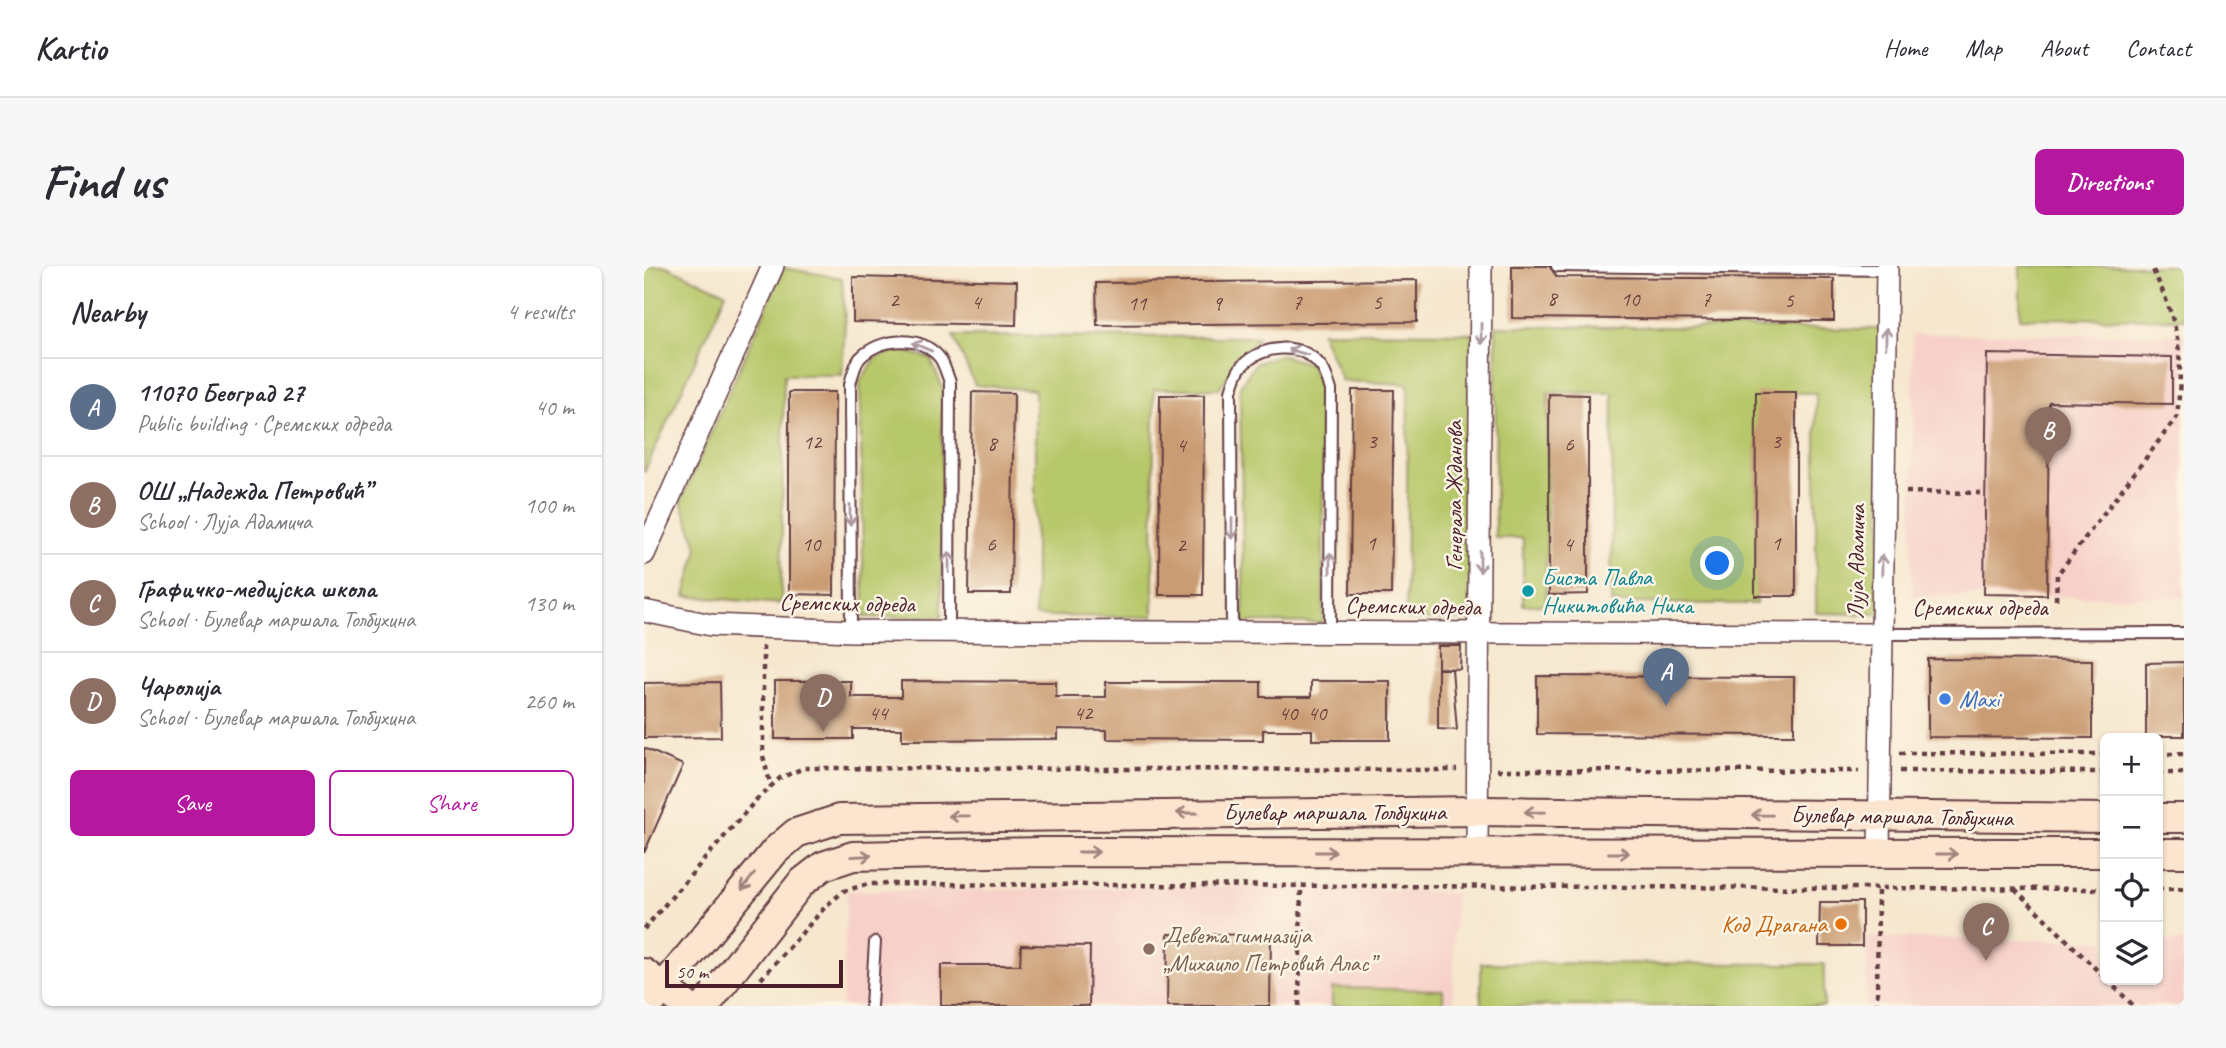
<!DOCTYPE html>
<html lang="en">
<head>
<meta charset="utf-8">
<style>
	:root { --surface:#fff; --page:#f7f7f7; --text:#2b2b33; --muted:#7c7c81; --line:#e1e1e2; --accent:#b5179e }
	body { margin:0; font-family:Caveat,sans-serif; background:var(--page); color:var(--text) }
	.controls { position:absolute; right:21px; bottom:21px; display:grid; overflow:hidden; border-radius:10px; box-shadow:0 2px 5px #0004 }
	.controls button { width:63px; height:63px; display:grid; place-items:center; padding:0; border:0; border-bottom:2px solid var(--line); background:var(--surface); color:var(--text); font:35px sans-serif }
	.scale { position:absolute; left:21px; bottom:18px; width:178px; box-sizing:border-box; padding-left:7px; border:4px solid #4a1f2b; border-top:0; font-size:19px; line-height:24px; white-space:nowrap; color:#4a1f2b; -webkit-text-stroke:5px #fcf5e5; paint-order:stroke }
	.you { position:absolute; left:1074px; top:298px; width:24px; height:24px; margin:-18px; border:5px solid #fff; border-radius:50%; background:#1a73e8; box-shadow:0 0 0 10px #1a73e833 }
	.badge { display:grid; place-items:center; width:46px; height:46px; border-radius:50%; background:var(--accent); color:#fff; font-size:23px; font-weight:700 }
	.pin { position:absolute; translate:-50% -58px; filter:drop-shadow(0 2px 4px #0008) }
	.pin::after { content:''; position:absolute; top:37px; width:24px; height:21px; background:inherit; clip-path:polygon(0 0,100% 0,50% 100%) }
	.list { margin:0; padding:0; list-style:none }
	h2 { display:flex; justify-content:space-between; align-items:center; height:91px; margin:0; padding:0 28px; font-size:30px }
	h2 small { font-size:23px; font-weight:400; color:var(--muted) }
	.list li { display:grid; grid-template-columns:46px 1fr auto; gap:21px; align-items:center; box-sizing:border-box; height:98px; padding:0 28px; border-top:2px solid var(--line) }
	.list b { display:block; font-size:26px; white-space:nowrap }
	.list p { margin:0; font-size:23px; white-space:nowrap; color:var(--muted) }
	.list em { font-size:23px; font-style:normal; color:var(--muted) }
	.actions { display:flex; gap:14px; padding:21px 28px }
	.actions a { flex:1; padding:16px 0; border:2px solid var(--accent); border-radius:10px; text-align:center; font-size:24px; color:var(--accent) }
	.actions .main { background:var(--accent); color:#fff }
	.icon { flex:none; width:38px; height:38px; fill:none; stroke:currentColor; stroke-width:2; stroke-linecap:round; stroke-linejoin:round }
	.map { position:relative; flex:none; width:1540px; height:740px; overflow:hidden; border-radius:10px }
	header { display:flex; align-items:center; gap:42px; box-sizing:border-box; height:98px; padding:0 35px; background:var(--surface); border-bottom:2px solid var(--line) }
	header strong { font-size:33px }
	nav { display:flex; gap:38px; margin-inline-start:auto; font-size:24px }
	.intro { display:flex; align-items:center; justify-content:space-between; box-sizing:border-box; height:168px; padding:0 42px }
	h1 { margin:0; font-size:49px }
	.button { padding:18px 32px; border-radius:10px; background:var(--accent); color:#fff; font-size:24px; font-weight:700 }
	main { display:flex; gap:42px; padding:0 42px }
	aside { flex:1; background:var(--surface); border-radius:10px; box-shadow:0 2px 5px #0004 }
	.map>svg:first-child { display:block }
	.built { fill:#f7d1c9 }
	.green { fill:#b7c86a; stroke:#80744a; stroke-width:2 }
	.building { fill:#ca9c73 }
	.lines { fill:none; stroke-linecap:round; stroke-linejoin:round }
	.lane-casing { stroke:#643d43; stroke-width:14 }
	.street-casing { stroke:#643d43; stroke-width:24 }
	.secondary-casing { stroke:#643d43; stroke-width:32 }
	.path { stroke:#643d43; stroke-width:4.5; stroke-dasharray:5 5; stroke-linecap:butt }
	.lane { stroke:#fff; stroke-width:10 }
	.street { stroke:#fff; stroke-width:21 }
	.secondary { stroke:#fbe5cf; stroke-width:28 }
	.oneway { stroke:#ae9aa0 }
	.oneway2 { stroke:#a2827d }
	.culture-dot { fill:#0f9aa8; stroke:#fcf5e5; stroke-width:2.5 }
	.shop-dot { fill:#3f7fe0; stroke:#fcf5e5; stroke-width:2.5 }
	.food-dot { fill:#e8710a; stroke:#fcf5e5; stroke-width:2.5 }
	.education-dot { fill:#8d6e63; stroke:#fcf5e5; stroke-width:2.5 }
	.labels { text-anchor:middle; dominant-baseline:central; stroke-width:5; stroke-linejoin:round; paint-order:stroke }
	.number-label { font-size:21px; fill:#6a3e3d }
	.street-label { font-size:24px; fill:#4a1f2b; stroke:#fcf5e5 }
	.culture-label { font-size:24px; fill:#0d838f; stroke:#fcf5e5; text-anchor:start }
	.shop-label { font-size:24px; fill:#366cbe; stroke:#fcf5e5; text-anchor:start }
	.food-label { font-size:24px; fill:#c56008; stroke:#fcf5e5; text-anchor:end }
	.education-label { font-size:24px; fill:#785e54; stroke:#fcf5e5; text-anchor:start }
</style>
</head>
<body>
<header>
<strong>Kartio</strong>
<nav><a>Home</a><a>Map</a><a>About</a><a>Contact</a></nav>
</header>
<div class="intro"><h1>Find us</h1><a class="button">Directions</a></div>
<main>
<aside>
<h2>Nearby<small>4 results</small></h2>
<ul class="list">
<li><span class="badge" style="background:#5c6f8a">A</span><div><b>11070 Београд 27</b><p>Public building · Сремских одреда</p></div><em>40 m</em></li>
<li><span class="badge" style="background:#8d6e63">B</span><div><b>ОШ „Надежда Петровић”</b><p>School · Луја Адамича</p></div><em>100 m</em></li>
<li><span class="badge" style="background:#8d6e63">C</span><div><b>Графичко-медијска школа</b><p>School · Булевар маршала Толбухина</p></div><em>130 m</em></li>
<li><span class="badge" style="background:#8d6e63">D</span><div><b>Чаролија</b><p>School · Булевар маршала Толбухина</p></div><em>260 m</em></li>
</ul>
<div class="actions"><a class="main">Save</a><a>Share</a></div>
</aside>
<div class="map">
<svg width="1540" height="740" viewBox="0 0 1540 740">
	<rect width="100%" height="100%" fill="#fcf5e5"/>
	<filter id="ink" filterUnits="userSpaceOnUse"><feTurbulence type="fractalNoise" baseFrequency=".0143" numOctaves="2"/><feDisplacementMap in="SourceGraphic" scale="14" xChannelSelector="R" yChannelSelector="G"/><feConvolveMatrix kernelMatrix="1 2 1 2 8 2 1 2 1" color-interpolation-filters="sRGB"/></filter>
	<filter id="wash" filterUnits="userSpaceOnUse"><feTurbulence type="fractalNoise" baseFrequency=".00686" numOctaves="4" result="noise"/><feDisplacementMap in="SourceGraphic" scale="28" xChannelSelector="R" yChannelSelector="G"/><feGaussianBlur stdDeviation="1.57" result="paint"/><feColorMatrix in="noise" values="0 0 0 0 0 0 0 0 0 0 0 0 0 0 0 0 0 1.4 0 .05"/><feComposite in="paint" operator="in"/></filter>
	<g filter="url(#wash)">
		<rect width="100%" height="100%" fill="#f6e7ce"/>
		<g class="built">
			<path d="M1269 68 1540 69V331L1268 330Z"/>
			<path d="M657 620 811 627 809 740H198L203 625Z"/>
			<path d="M1223 671 1461 675V714H1514V675L1540 676V740H1222Z"/>
		</g>
		<g class="green">
			<path d="M0 0H22L82 27 0 207Z"/>
			<path d="M1376 0H1540V53L1376 52Z"/>
			<path d="M140 2 198 12 201 56 198 109H140L137 338 41 330 54 282 37 235Z"/>
			<path d="M852 60 1238 63 1237 348 1172 347V127H1113L1112 338 967 337 969 127 904 126 902 339H879V272H851Z"/>
			<path d="M677 66 828 67 826 354 762 353 764 118 698 115Z"/>
			<path d="M309 70 614 71 574 123H510L509 351 391 350V124L331 119Z"/>
			<path d="M256 84 286 92 298 120V351H220L216 115 232 92Z"/>
			<path d="M636 89 666 98 679 125V357L600 356 596 120 612 97Z"/>
			<path d="M837 697 1180 698V740H837Z"/>
			<path d="M688 722 799 724V740H688Z"/>
		</g>
		<g id="blocks">
			<g class="building">
				<path d="M868 0H905L913 11 1190 13V55L868 52Z"/>
				<path d="M209 11 373 15 372 59 209 56Z"/>
				<path d="M773 14V56L453 59 452 17Z"/>
				<path d="M1343 88 1528 91V138L1405 136 1403 329 1340 328Z"/>
				<path d="M708 124H750L747 328H706Z"/>
				<path d="M145 126H191L190 329 145 328Z"/>
				<path d="M328 126 370 127 367 328H325Z"/>
				<path d="M1112 126H1152V330H1111Z"/>
				<path d="M905 128 944 129V328L905 329Z"/>
				<path d="M516 129H560L559 329H515Z"/>
				<path d="M794 380H817L816 403 794 402Z"/>
				<path d="M1284 393 1448 394V472L1284 471Z"/>
				<path d="M1540 396V470H1502V397Z"/>
				<path d="M794 403H808L813 464 794 463Z"/>
				<path d="M893 410 1150 411V469L893 468Z"/>
				<path d="M131 415H207V431H257V415L412 416V431H462V416H617V431H667V415H746V474H668V464H619V474L463 473V464L414 463V473L258 474V463H209V473H131Z"/>
				<path d="M76 416 77 471 0 472V417Z"/>
				<path d="M0 482 39 499 0 587Z"/>
				<path d="M1176 636H1218V680H1175Z"/>
				<path d="M524 668 627 669 626 740H523Z"/>
				<path d="M377 679 446 680 445 740H297V699H376Z"/>
			</g>
		</g>
	</g>
	<g filter="url(#ink)">
		<use href="#blocks" fill-opacity="0" stroke="#643d43" stroke-width="2"/>
		<g class="lines">
			<g class="lane-casing">
				<g id="lane">
					<path d="M913 0 1243 4"/>
					<path d="M207 365 206 118C208 110 211 98 216 92 236 72 275 68 295 91 300 97 303 109 306 116L305 364"/>
					<path d="M588 365 587 125C590 117 592 106 598 100 618 79 656 75 676 99 682 105 684 116 687 124L686 365"/>
					<path d="M1237 368 1540 367"/>
					<path d="M227 740 231 676"/>
				</g>
			</g>
			<g class="street-casing">
				<g id="street">
					<path d="M0 288 129 0"/>
					<path d="M0 345 67 359 207 365 1237 368"/>
					<path d="M833 586 837 0"/>
					<path d="M1235 588 1243 0"/>
				</g>
			</g>
			<g class="secondary-casing">
				<g id="secondary">
					<path d="M1514 552H1540"/>
					<path d="M1514 587H1540"/>
					<path d="M0 707 43 740"/>
					<path d="M4 740 131 585 152 567 195 553 834 545 1461 552"/>
					<path d="M61 740 157 617 179 600 209 590 396 586 1461 587"/>
				</g>
			</g>
			<g class="path">
				<path d="M1262 226 1341 227"/>
				<path d="M1412 334 1413 309 1533 151C1540 87 1535 57 1507 0"/>
				<path d="M119 380V490L127 521"/>
				<path d="M1256 487 1461 488"/>
				<path d="M1514 488H1540"/>
				<path d="M853 504 1215 505"/>
				<path d="M1256 505 1461 506"/>
				<path d="M1514 507H1540"/>
				<path d="M1371 623 1461 712"/>
				<path d="M1514 623H1540"/>
				<path d="M0 663 112 534 136 512 160 502 813 504"/>
				<path d="M117 713 183 639 200 625 224 618 1461 623"/>
				<path d="M1463 714 1490 740"/>
				<path d="M655 740 657 620"/>
				<path d="M1233 740 1234 622"/>
			</g>
			<use href="#lane" class="lane"/>
			<use href="#street" class="street"/>
			<use href="#secondary" class="secondary"/>
		</g>
		<defs><path id="oneway-shaft" d="M-6 0H5M1.5-3L5.5 0L1.5 3" fill="none" stroke-width="1.6" stroke-linecap="round" stroke-linejoin="round" transform="scale(1.75)"/></defs>
		<g class="oneway">
			<use href="#oneway-shaft" transform="translate(837 68) rotate(90)"/>
			<use href="#oneway-shaft" transform="translate(1242 72) rotate(-89)"/>
			<use href="#oneway-shaft" transform="translate(278 81) rotate(-157)"/>
			<use href="#oneway-shaft" transform="translate(654 86) rotate(-164)"/>
			<use href="#oneway-shaft" transform="translate(206 249) rotate(90)"/>
			<use href="#oneway-shaft" transform="translate(588 263) rotate(90)"/>
			<use href="#oneway-shaft" transform="translate(305 296) rotate(-90)"/>
			<use href="#oneway-shaft" transform="translate(836 296) rotate(90)"/>
			<use href="#oneway-shaft" transform="translate(686 297) rotate(-90)"/>
			<use href="#oneway-shaft" transform="translate(1238 299) rotate(-89)"/>
		</g>
		<g class="oneway2">
			<use href="#oneway-shaft" transform="translate(891 546) rotate(-179)"/>
			<use href="#oneway-shaft" transform="translate(543 547) rotate(180)"/>
			<use href="#oneway-shaft" transform="translate(1118 549) rotate(-179)"/>
			<use href="#oneway-shaft" transform="translate(315 550) rotate(179)"/>
			<use href="#oneway-shaft" transform="translate(445 586)"/>
			<use href="#oneway-shaft" transform="translate(682 586)"/>
			<use href="#oneway-shaft" transform="translate(975 587)"/>
			<use href="#oneway-shaft" transform="translate(1303 588)"/>
			<use href="#oneway-shaft" transform="translate(217 590) rotate(-3)"/>
			<use href="#oneway-shaft" transform="translate(104 616) rotate(128)"/>
		</g>
	</g>
	<circle class="culture-dot" cx="884" cy="325" r="7"/>
	<circle class="shop-dot" cx="1301" cy="433" r="7"/>
	<circle class="food-dot" cx="1197" cy="658" r="7"/>
	<circle class="education-dot" cx="505" cy="683" r="7"/>
	<g class="labels">
		<g class="number-label">
			<text x="908" y="32">8</text>
			<text x="986" y="33">10</text>
			<text x="1062" y="33">7</text>
			<text x="250" y="34">2</text>
			<text x="1145" y="34">5</text>
			<text x="332" y="36">4</text>
			<text x="653" y="36">7</text>
			<text x="733" y="36">5</text>
			<text x="493" y="37">11</text>
			<text x="573" y="37">9</text>
			<text x="728" y="175">3</text>
			<text x="1132" y="175">3</text>
			<text x="168" y="176">12</text>
			<text x="348" y="177">8</text>
			<text x="925" y="178">6</text>
			<text x="537" y="179">4</text>
			<text x="727" y="277">1</text>
			<text x="1132" y="277">1</text>
			<text x="167" y="278">10</text>
			<text x="347" y="278">6</text>
			<text x="924" y="278">4</text>
			<text x="537" y="279">2</text>
			<text x="234" y="447">44</text>
			<text x="439" y="447">42</text>
			<text x="644" y="447">40</text>
			<text x="673" y="447">40</text>
		</g>
		<g class="street-label">
			<text transform="translate(810 230) rotate(-90)">Генерала Жданова</text>
			<text transform="translate(1212 296) rotate(-89)">Луја Адамича</text>
			<text transform="translate(203 337) rotate(1)">Сремских одреда</text>
			<text transform="translate(769 340) rotate(1)">Сремских одреда</text>
			<text x="1336" y="341">Сремских одреда</text>
			<text x="691" y="546">Булевар маршала Толбухина</text>
			<text transform="translate(1258 550) rotate(1)">Булевар маршала Толбухина</text>
		</g>
		<g class="culture-label">
			<text x="898" y="311">Биста Павла<tspan x="898" dy="28">Никитовића Ника</tspan></text>
		</g>
		<g class="shop-label">
			<text x="1315" y="433">Maxi</text>
		</g>
		<g class="food-label">
			<text x="1183" y="658">Код Драгана</text>
		</g>
		<g class="education-label">
			<text x="519" y="669">Девета гимназија<tspan x="519" dy="28">„Михаило Петровић Алас”</tspan></text>
		</g>
	</g>
</svg>
<div class="controls">
<button>+</button>
<button>−</button>
<button><svg class="icon" aria-label="locate" viewBox="0 0 24 24"><circle cx="12" cy="12" r="6"/><path d="M12 2v4M12 18v4M2 12h4M18 12h4"/></svg></button>
<button><svg class="icon" aria-label="layers" viewBox="0 0 24 24"><path d="M12 4l9 5-9 5-9-5zM3 14l9 5 9-5"/></svg></button>
</div>
<div class="scale">50 m</div>
<div class="you"></div>
<div class="pin badge" style="left:1022px;top:440px;background:#5c6f8a">A</div>
<div class="pin badge" style="left:1404px;top:199px;background:#8d6e63">B</div>
<div class="pin badge" style="left:1342px;top:695px;background:#8d6e63">C</div>
<div class="pin badge" style="left:179px;top:466px;background:#8d6e63">D</div>
</div>
</main>
</body>
</html>
